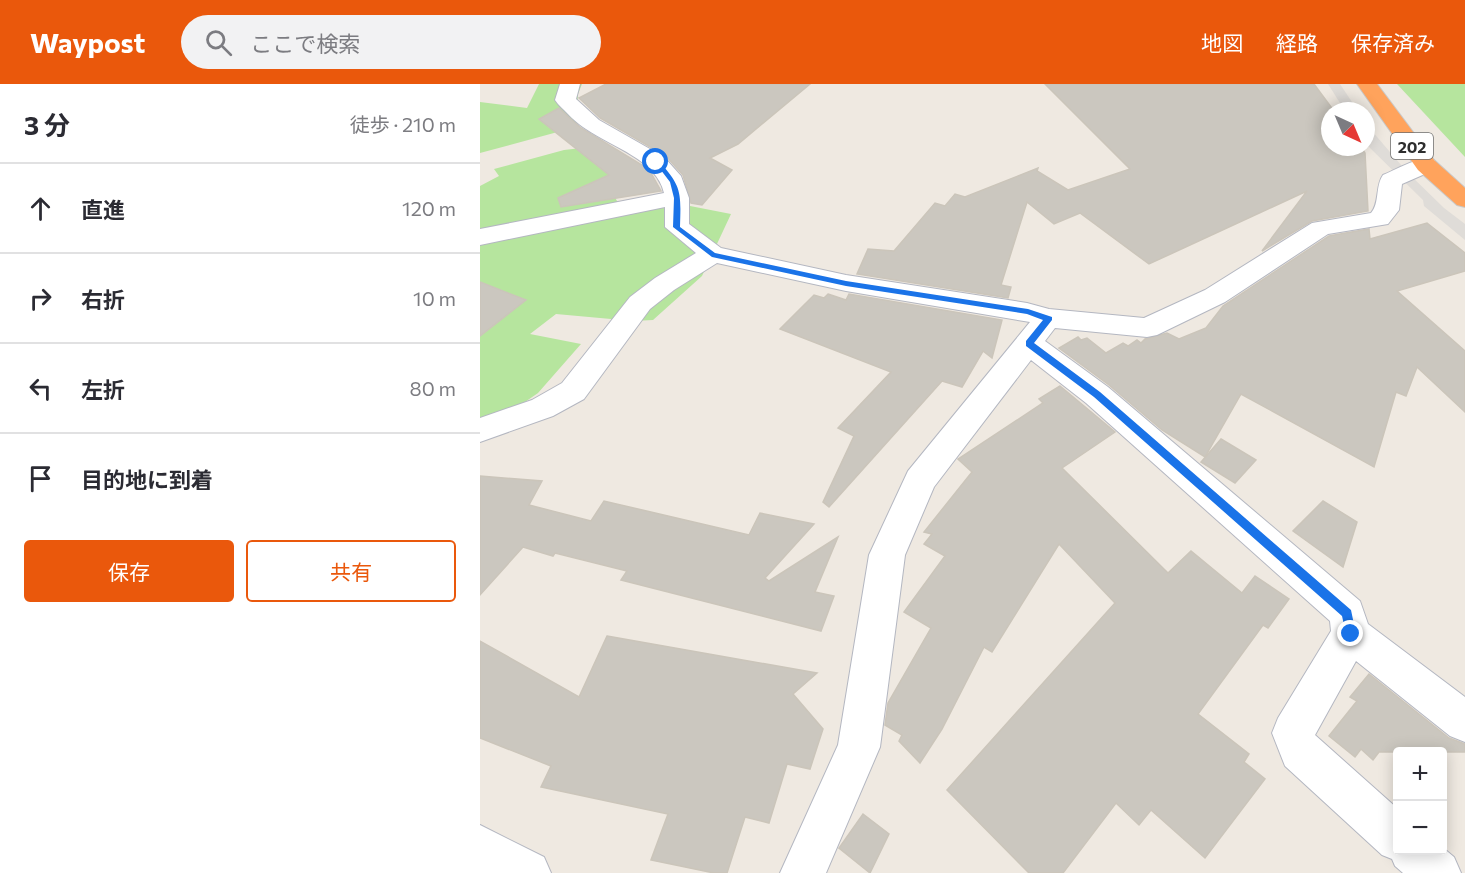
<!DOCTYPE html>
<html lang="ja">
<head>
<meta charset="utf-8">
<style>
	:root { --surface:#fff; --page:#f2f2f3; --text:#2b2b33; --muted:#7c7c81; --line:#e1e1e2; --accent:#ea580c }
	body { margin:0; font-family:Commissioner,"Noto Sans JP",sans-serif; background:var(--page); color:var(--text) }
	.controls { position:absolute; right:18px; bottom:18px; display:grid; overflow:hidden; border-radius:6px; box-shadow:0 3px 15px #0003 }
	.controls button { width:54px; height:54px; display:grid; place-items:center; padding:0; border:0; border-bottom:2px solid var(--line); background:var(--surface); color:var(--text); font:30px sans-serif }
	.compass { position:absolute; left:841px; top:18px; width:54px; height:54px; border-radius:50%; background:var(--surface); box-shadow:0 3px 15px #0003; rotate:136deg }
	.stop { position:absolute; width:18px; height:18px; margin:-14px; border:4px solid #1a73e8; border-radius:50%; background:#fff }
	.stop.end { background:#1a73e8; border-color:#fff; box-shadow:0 2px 6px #0008 }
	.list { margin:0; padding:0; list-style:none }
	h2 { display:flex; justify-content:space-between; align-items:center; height:78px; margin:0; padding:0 24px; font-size:26px }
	h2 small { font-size:20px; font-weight:400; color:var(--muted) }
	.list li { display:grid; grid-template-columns:39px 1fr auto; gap:18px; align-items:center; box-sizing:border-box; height:90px; padding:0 24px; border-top:2px solid var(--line) }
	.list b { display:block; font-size:22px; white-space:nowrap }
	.list em { font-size:20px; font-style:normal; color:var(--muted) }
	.actions { display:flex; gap:12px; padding:18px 24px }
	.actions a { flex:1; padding:14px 0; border:2px solid var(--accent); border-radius:6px; text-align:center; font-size:21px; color:var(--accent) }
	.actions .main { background:var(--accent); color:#fff }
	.icon { flex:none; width:33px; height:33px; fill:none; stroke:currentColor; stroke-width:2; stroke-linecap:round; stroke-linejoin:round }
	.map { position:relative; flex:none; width:985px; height:789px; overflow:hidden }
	header { display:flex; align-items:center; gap:36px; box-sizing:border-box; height:84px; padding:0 30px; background:var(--accent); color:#fff }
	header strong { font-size:28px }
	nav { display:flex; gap:33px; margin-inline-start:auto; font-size:21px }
	.search { width:420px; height:54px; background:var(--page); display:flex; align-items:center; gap:15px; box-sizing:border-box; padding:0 21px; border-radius:33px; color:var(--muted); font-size:22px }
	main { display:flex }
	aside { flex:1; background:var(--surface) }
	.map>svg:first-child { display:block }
	.green { fill:#b6e59e }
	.plaza { fill:#dfdcd8 }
	.building { fill:#cbc7bf; stroke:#cbc5ba; stroke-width:1.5 }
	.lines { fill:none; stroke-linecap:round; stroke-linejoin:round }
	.minor-casing { stroke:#b4b7c1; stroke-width:2 }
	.highway-casing { stroke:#c9c9c9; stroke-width:2 }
	.minor { fill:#fff; fill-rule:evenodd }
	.highway { fill:#ffa35c; fill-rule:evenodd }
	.route { fill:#1a73e8 }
	.labels { text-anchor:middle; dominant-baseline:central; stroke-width:4.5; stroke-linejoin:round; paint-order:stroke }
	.shield { fill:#fff; stroke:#6d6d6d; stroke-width:1.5 }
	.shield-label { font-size:16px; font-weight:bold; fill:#2e2e2e }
</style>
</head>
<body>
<header>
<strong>Waypost</strong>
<div class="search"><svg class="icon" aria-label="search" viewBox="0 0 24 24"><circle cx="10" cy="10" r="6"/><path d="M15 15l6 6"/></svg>ここで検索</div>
<nav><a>地図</a><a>経路</a><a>保存済み</a></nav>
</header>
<main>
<aside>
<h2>3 分<small>徒歩 · 210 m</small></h2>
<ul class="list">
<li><svg class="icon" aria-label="ahead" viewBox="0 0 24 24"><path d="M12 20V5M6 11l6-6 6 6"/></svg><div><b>直進</b></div><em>120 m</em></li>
<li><svg class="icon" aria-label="right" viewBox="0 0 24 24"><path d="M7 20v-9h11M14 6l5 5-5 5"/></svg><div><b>右折</b></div><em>10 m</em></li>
<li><svg class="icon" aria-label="left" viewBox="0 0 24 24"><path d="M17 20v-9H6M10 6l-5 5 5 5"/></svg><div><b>左折</b></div><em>80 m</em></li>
<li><svg class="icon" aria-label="arrive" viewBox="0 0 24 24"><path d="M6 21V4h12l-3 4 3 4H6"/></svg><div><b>目的地に到着</b></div></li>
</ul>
<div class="actions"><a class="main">保存</a><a>共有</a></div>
</aside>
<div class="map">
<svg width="985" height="789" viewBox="0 0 985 789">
	<rect width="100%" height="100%" fill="#efe9e1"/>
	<g class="green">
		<path d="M59 0H102L98 10 96 43 0 69V18L47 24Z"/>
		<path d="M917 0H985V73Z"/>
		<path d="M119 62 130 80 128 101 137 117 162 124 205 121 251 130 222 192 173 236 153 237 76 230 50 250 101 260 58 309 0 349V102L19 92 14 85 84 66Z"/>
	</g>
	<g class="plaza">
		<path d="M848 0H860L878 27H865Z"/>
		<path d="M886 40 927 88 964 124 985 140V156L944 122 943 116 886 60Z"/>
	</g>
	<g class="building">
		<path d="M126 0H330L258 60 230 74 252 86 222 121 211 119 203 91 186 72 120 34 99 14Z"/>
		<path d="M565 0H834L854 27H850V63H881L885 69 888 127 832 137 782 167 827 107 669 180 600 129 574 140 547 118 521 201 531 203 528 214 377 190 388 165 414 167 455 119 465 122 475 110 485 113 558 84 557 87 588 106 650 85Z"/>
		<path d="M79 24 101 44 162 81 171 89 181 107 81 123 78 114 129 91 59 35Z"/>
		<path d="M947 139 985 169V187L917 207 985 267V328L937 283 926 312 916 308 894 383 761 310 725 373 682 346 629 301 579 264 598 253 601 256 607 254 626 269 643 259 648 262 657 256 661 259 665 255 687 249 699 255 726 244 743 222 849 152 889 145 890 155Z"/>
		<path d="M0 198 46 216 0 252Z"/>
		<path d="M348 210 366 216 369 210 522 236 512 274 503 267 482 303 462 297 349 423 343 418 374 352 358 344 411 288 300 245 334 211 344 214Z"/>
		<path d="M580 302 635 348 582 384 688 489 711 467 762 509 775 492 809 515 788 544 783 541 718 630 769 670 764 678 785 695 725 774 671 726 659 741 636 719 583 789H549L467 706 635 519 579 460 512 568 504 563 462 645 440 679 419 657 422 651 405 641 408 619 451 544 424 528 465 472 444 460 452 450 444 448 492 388 478 375 563 319 559 315Z"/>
		<path d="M741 355 776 376 755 399 721 378Z"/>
		<path d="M0 392 62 397 49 421 111 437 124 417 269 451 280 429 334 440 285 494 289 497 358 453 335 508 354 512 341 547 141 496 147 487 75 469 73 472 43 463 0 511Z"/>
		<path d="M843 417 877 438 863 483 813 447Z"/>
		<path d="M127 552 337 589 313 610 343 645 330 685 307 680 289 739 265 733 247 789H234L171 776 188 730 61 703 71 682 0 654V557L99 613Z"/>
		<path d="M889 590 969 654 985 660V668H899L893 676 881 665 875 673 849 652 877 617 870 613Z"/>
		<path d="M383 730 409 750 390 789 359 764Z"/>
	</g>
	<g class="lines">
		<g class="minor-casing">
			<g id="minor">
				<path d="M80 0H100L96 15 119 36 184 73 201 92 209 114V140L241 164 366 191 547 219 569 225 664 234 725 206 832 139 891 129C900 119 895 102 903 91 918 85 937 72 954 76L957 81 954 86 922 100 919 126 908 140 848 150 745 218 677 251 667 253 575 244 565 257 628 303 880 517 888 540 985 613V658L970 652 876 577 835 651 918 725V766H962V763L974 773 981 789H923L915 782 912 775 902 771 805 682 792 649 798 634 851 547 850 537 606 319 551 276 454 403 425 471 400 663 346 789H300L358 661 389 471 428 387 550 238 366 207 237 179 194 206 170 225 104 315 73 332 0 358V334L52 316 82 299 150 213 175 194 216 169 185 143V123L0 161V145L184 109C177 76 132 63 106 45 96 39 87 29 78 20L75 16Z"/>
				<path d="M0 741 64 773 71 789H0Z"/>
			</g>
		</g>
		<g class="highway-casing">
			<path id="highway" d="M877 0H897L954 76 985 104V123L977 121 938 86Z"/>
		</g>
		<use href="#minor" class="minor"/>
		<use href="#highway" class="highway"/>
	</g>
	<path class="route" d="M174 77H179C202 103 201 108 200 143L235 169 366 197 548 225 572 233V236L554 259 620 308 871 526 876 550 875 554H867L862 532 614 313 546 262V257L563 236 547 230 366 202 232 173 193 143 194 114 190 98Z"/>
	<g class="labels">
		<rect class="shield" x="911" y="49" width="42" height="26" rx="4.5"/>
		<g class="shield-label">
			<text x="932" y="62">202</text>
		</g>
	</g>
</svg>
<div class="controls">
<button>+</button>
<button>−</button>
</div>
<svg class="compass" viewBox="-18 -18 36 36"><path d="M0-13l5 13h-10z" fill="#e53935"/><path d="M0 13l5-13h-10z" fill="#7c7c81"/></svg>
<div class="stop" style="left:176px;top:78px"></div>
<div class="stop end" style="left:871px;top:550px"></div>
</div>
</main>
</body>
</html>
